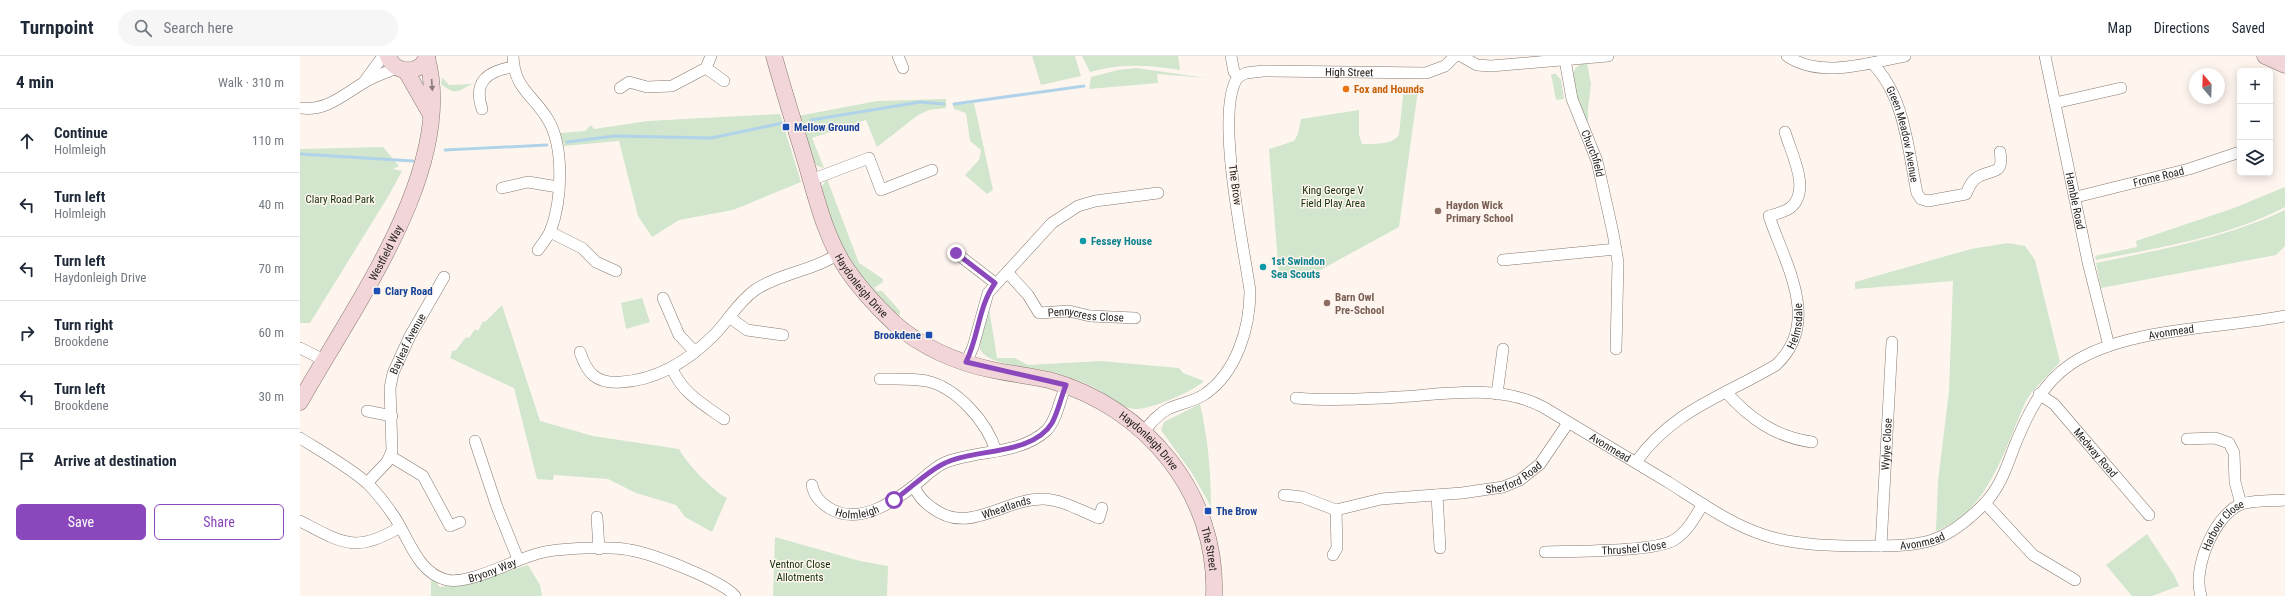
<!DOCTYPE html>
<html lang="en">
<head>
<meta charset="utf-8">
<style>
	:root { --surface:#fff; --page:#f6f6f7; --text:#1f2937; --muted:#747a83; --line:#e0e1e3; --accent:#8a48bc }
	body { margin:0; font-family:"Roboto Condensed",sans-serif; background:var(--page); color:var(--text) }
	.controls { position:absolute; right:12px; top:12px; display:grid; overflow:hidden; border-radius:6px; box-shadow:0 2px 10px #0003 }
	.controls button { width:36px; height:36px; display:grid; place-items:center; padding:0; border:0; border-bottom:1px solid var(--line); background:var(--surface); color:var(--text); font:20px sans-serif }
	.compass { position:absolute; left:1889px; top:12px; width:36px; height:36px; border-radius:50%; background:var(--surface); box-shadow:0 2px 10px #0003; rotate:341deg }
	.stop { position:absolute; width:12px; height:12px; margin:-9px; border:3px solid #8a48bc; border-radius:50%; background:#fff }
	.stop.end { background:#8a48bc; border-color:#fff; box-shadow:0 1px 4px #0008 }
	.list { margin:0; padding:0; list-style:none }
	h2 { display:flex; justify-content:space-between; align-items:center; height:52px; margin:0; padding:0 16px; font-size:17px }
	h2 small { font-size:13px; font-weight:400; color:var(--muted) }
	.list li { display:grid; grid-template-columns:26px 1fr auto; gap:12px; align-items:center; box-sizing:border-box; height:64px; padding:0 16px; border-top:1px solid var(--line) }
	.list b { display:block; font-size:15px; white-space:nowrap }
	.list p { margin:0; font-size:13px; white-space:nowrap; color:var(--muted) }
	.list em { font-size:13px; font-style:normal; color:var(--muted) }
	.actions { display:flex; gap:8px; padding:12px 16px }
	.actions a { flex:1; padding:9px 0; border:1px solid var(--accent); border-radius:6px; text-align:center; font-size:14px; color:var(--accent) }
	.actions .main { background:var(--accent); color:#fff }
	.icon { flex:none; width:22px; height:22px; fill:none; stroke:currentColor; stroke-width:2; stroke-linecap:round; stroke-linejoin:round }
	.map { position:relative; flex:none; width:1985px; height:540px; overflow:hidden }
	header { display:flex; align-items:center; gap:24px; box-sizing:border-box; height:56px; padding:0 20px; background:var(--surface); border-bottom:1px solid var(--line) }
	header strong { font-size:19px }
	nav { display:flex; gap:22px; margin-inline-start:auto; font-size:14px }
	.search { width:280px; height:36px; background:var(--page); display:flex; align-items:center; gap:10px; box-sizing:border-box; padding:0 14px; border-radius:22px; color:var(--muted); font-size:15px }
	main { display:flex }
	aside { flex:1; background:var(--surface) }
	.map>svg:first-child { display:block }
	.green { fill:#d1e6cc }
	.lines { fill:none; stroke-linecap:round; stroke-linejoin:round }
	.stream { stroke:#b1d3e9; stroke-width:3 }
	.street-casing { stroke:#86796f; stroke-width:12 }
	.secondary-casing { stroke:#86796f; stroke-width:17 }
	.street { stroke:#fff; stroke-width:11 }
	.secondary { stroke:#f1d5d9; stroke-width:16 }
	.oneway { fill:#8c7b7c }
	.route { stroke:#8a48bc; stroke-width:5 }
	.food-dot { fill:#e8710a; stroke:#fff5ef; stroke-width:1.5 }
	.transit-dot { fill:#1a4fb4; stroke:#fff5ef; stroke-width:1.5 }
	.education-dot { fill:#8d6e63; stroke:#fff5ef; stroke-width:1.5 }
	.culture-dot { fill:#0f9aa8; stroke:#fff5ef; stroke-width:1.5 }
	.labels { text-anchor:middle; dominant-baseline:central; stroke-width:3; stroke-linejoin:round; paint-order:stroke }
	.street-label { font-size:11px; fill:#27211e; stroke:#fff5ef }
	.food-label { font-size:11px; font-weight:bold; fill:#c56008; stroke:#fff5ef; text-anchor:start }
	.transit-label { font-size:11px; font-weight:bold; fill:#164399; stroke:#fff5ef; text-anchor:start }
	.park-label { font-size:11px; fill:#113107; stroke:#fff5ef }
	.education-label { font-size:11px; font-weight:bold; fill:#785e54; stroke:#fff5ef; text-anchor:start }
	.culture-label { font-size:11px; font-weight:bold; fill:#0d838f; stroke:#fff5ef; text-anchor:start }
</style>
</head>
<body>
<header>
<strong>Turnpoint</strong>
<div class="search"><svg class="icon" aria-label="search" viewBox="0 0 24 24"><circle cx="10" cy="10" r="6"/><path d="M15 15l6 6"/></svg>Search here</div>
<nav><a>Map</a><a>Directions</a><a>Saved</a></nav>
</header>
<main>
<aside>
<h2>4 min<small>Walk · 310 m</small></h2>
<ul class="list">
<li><svg class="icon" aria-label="ahead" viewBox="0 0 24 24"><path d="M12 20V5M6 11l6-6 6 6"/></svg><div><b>Continue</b><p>Holmleigh</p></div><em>110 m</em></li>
<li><svg class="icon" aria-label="left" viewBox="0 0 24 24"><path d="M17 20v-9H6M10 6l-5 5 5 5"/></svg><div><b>Turn left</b><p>Holmleigh</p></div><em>40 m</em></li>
<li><svg class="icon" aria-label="left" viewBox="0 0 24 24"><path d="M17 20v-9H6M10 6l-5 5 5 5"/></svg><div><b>Turn left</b><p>Haydonleigh Drive</p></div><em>70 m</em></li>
<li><svg class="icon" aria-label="right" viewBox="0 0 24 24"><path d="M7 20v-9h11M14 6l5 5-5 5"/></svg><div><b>Turn right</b><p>Brookdene</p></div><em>60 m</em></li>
<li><svg class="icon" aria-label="left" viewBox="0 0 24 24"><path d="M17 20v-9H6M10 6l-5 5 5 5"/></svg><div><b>Turn left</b><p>Brookdene</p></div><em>30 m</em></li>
<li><svg class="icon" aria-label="arrive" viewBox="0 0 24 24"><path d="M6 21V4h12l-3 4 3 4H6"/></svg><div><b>Arrive at destination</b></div></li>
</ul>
<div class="actions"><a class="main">Save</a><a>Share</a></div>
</aside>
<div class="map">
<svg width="1985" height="540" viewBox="0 0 1985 540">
	<rect width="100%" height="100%" fill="#fff5ef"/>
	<g class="green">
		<path d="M732 0H775L781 20 741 29Z"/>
		<path d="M782 0H878L880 14C849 9 820 7 790 16Z"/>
		<path d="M1287 7 1291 28 1288 54V66H1286C1277 51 1259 10 1287 7Z"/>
		<path d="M836 12 907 22 857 18 858 27 789 33 791 21 818 14Z"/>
		<path d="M1251 18H1256L1261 24 1264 43 1256 44Z"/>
		<path d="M142 21 149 29 173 28C158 33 158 42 141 28Z"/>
		<path d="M1119 27 1099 171 1013 218 979 221 969 93 994 85 998 78 1001 63 1059 54V79L1062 88C1072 88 1095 89 1099 78L1104 31 1116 33Z"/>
		<path d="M646 43V52L629 54 618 59 577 91 566 64 512 82 524 112 517 110 513 104 498 60 577 45Z"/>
		<path d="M674 47 693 134 687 138 665 119 679 104 681 94 670 85 666 57 654 53 653 49Z"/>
		<path d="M480 58 501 126 433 154 379 164 352 181 338 160 319 85 264 90 260 77 285 75 291 69 294 73 348 65Z"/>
		<path d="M83 91 99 110 93 113 102 115 89 139 10 267H0V93Z"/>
		<path d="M527 123 559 207 583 223V226L574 232 577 235H582L600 255V259C576 252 546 200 536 177 530 164 526 150 522 136V130Z"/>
		<path d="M1985 131V151C1928 181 1858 192 1796 204L1795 200 1837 191 1836 185 1934 152Z"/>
		<path d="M1985 154V190L1976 199 1801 232 1796 207C1859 194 1926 182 1985 154Z"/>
		<path d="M1708 187 1725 190 1735 204 1760 306 1731 337 1725 347C1705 392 1688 457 1636 475L1638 425 1649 335 1653 225 1555 233V226L1671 193Z"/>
		<path d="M342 242 350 266 326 273 321 247Z"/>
		<path d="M202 249 240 365 293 380 379 393C386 407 413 435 427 442L412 476 385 461 376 449 336 437 308 423 254 419 253 424 237 423 214 332 150 302 152 295 156 294 166 281 169 282 175 273 178 275 183 265 185 266Z"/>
		<path d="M689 252 697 302H715L728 309 801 305 879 312 883 317 904 325C894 335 850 354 835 353 820 352 806 337 793 331 781 325 768 321 756 317 738 311 692 311 681 295 676 288 685 260 689 252Z"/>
		<path d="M900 348C908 382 911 417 911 451L892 417 861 374 864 366Z"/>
		<path d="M1847 478 1874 519 1879 530 1852 540H1832L1806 509Z"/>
		<path d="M475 481 560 505 588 510 587 540H473Z"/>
		<path d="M228 509 240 529 242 540H131V521L140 531 175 525Z"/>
	</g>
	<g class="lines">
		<g class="stream">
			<path d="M654 48 784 30"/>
			<path d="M511 64 620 46 644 48"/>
			<path d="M267 86 315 80 411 82 483 67"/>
			<path d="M145 94 247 89"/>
			<path d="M0 98 113 105"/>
		</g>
		<g class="street-casing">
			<g id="street">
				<path d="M213 0C214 32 232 38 247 62 265 90 262 146 250 176 247 182 242 188 238 194"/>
				<path d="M598 0 603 12"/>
				<path d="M931 0 934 16 939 20"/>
				<path d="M1161 0 1177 9 1191 10 1308 0"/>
				<path d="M1487 0C1521 23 1568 7 1605 0"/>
				<path id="s1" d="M1745 0 1788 206 1809 290"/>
				<path id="s2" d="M1265 4 1272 43 1297 105 1313 177 1318 206 1316 293"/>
				<path id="s3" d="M1572 7C1605 40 1608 94 1617 137L1621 143 1628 145 1666 138C1668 133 1670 128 1674 124 1687 111 1705 123 1700 96"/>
				<path d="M406 12 424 25"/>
				<path d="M64 26 83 0"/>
				<path d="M320 32 329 26 347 31 372 30 406 12 411 0"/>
				<path d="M1755 47 1821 32"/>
				<path d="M0 52C26 56 44 38 65 26 75 20 87 16 97 12"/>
				<path d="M182 53C173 26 187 15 213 11"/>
				<path d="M511 124 569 102 581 134 632 114"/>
				<path d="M202 132 228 126 258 131"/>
				<path id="s4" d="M1776 141 1889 113 1940 96"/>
				<path d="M250 176 282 192 296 206 316 215"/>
				<path d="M656 197 695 227"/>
				<path d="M1203 204 1316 193"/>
				<path id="s5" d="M708 217 728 239 739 257 769 255 790 260 835 262"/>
				<path d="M363 242 379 279 395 296"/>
				<path d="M429 261 447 274 483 279"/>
				<path d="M0 292 24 304"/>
				<path d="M280 296C287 318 297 328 321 326 357 324 389 304 414 279 428 265 438 246 455 234 480 217 513 215 538 198"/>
				<path d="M666 307 673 291 688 237 752 167 778 150 795 145 858 137"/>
				<path d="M372 312C381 336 404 349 424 363"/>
				<path d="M580 323C595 323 612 322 627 325 657 332 687 366 696 395"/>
				<path d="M1426 336C1450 363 1476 381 1512 386"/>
				<path d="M1197 338 1203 293"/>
				<path id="s6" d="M1739 338 1754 348 1849 459"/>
				<path id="s7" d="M996 342C1030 345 1065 343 1099 341 1146 338 1200 328 1243 351 1285 376 1326 401 1368 426 1398 445 1430 468 1464 479 1497 490 1535 490 1569 490 1624 490 1645 488 1684 448 1699 433 1706 413 1713 394 1726 361 1741 328 1771 308 1826 271 1921 273 1985 260"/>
				<path d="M67 355 92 360"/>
				<path id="s8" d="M843 376C851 367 858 358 868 353 880 347 894 346 905 338 937 316 950 271 950 235 944 191 914 54 938 21L946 17 963 15 1126 17 1145 10 1155 0"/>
				<path id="s9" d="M0 382C19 394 52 413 68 428 76 436 84 446 91 456 108 478 116 517 147 524 170 529 215 503 240 497 259 492 311 490 330 494 353 498 421 524 435 540"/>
				<path d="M1887 383 1915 382 1929 387 1934 397 1935 426 1941 448"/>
				<path d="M175 385 197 451 218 503"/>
				<path d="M90 400 123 420 150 470 160 466"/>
				<path id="s10" d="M1336 406C1373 354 1422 341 1476 309 1522 266 1485 208 1469 160 1476 158 1484 156 1490 152 1512 135 1491 97 1485 76"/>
				<path id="s11" d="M67 427 87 406 92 395 90 332 93 317 110 280 144 221"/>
				<path id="s12" d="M512 429C514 440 520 446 529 452 558 470 592 447 615 429 624 422 633 412 644 407 677 393 719 400 747 374 757 363 760 343 766 329"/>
				<path id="s13" d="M614 430C618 440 623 445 631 451 669 481 703 442 744 443 763 444 781 455 799 462L802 452"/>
				<path id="s14" d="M984 439 1002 441 1036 454 1081 443 1162 437 1203 431 1220 424 1240 408 1268 367"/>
				<path d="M1137 439 1140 492"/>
				<path d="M1685 447 1733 499 1775 524"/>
				<path d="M297 461 299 493"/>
				<path d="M0 465C42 487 56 498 100 471"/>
				<path id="s15" d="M1581 490 1592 286"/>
				<path id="s16" d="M1245 496C1272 495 1355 496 1374 484 1388 475 1395 461 1403 448"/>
				<path d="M1033 499 1037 492 1036 454"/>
				<path id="s17" d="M1901 540C1892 513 1914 461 1939 449 1949 444 1973 445 1985 444"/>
			</g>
		</g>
		<g class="secondary-casing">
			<g id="secondary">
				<path d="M88 0C95 19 121 19 127 0"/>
				<path id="s18" d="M474 0C484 37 496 73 507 110 517 145 526 182 546 212 560 233 576 250 594 267 621 291 658 307 693 314 712 318 731 320 749 324 846 351 918 438 914 540"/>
				<path d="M1965 0 1985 9"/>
				<path d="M106 15 130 57"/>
				<path id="s19" d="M0 346C52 252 157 113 127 2"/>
			</g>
		</g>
		<use href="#street" class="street"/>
		<use href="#secondary" class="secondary"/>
	</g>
	<defs><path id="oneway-solid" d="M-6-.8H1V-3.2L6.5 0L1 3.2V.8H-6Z"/></defs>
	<use class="oneway" href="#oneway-solid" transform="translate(132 29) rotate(86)"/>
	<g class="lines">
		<path class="route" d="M594 444C610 433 625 417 643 408 673 392 732 400 752 367 758 356 761 341 766 329L666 306C679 280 678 251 695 227L656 197"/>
	</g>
	<circle class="food-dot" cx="1046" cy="33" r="4"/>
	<g class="transit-dot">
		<rect x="482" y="67" width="8" height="8" rx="2"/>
		<rect x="73" y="231" width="8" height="8" rx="2"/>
		<rect x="625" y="275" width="8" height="8" rx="2"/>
		<rect x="904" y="451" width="8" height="8" rx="2"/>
	</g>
	<g class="education-dot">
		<circle cx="1138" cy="155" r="4"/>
		<circle cx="1027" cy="247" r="4"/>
	</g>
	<g class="culture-dot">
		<circle cx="783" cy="185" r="4"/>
		<circle cx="963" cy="211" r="4"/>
	</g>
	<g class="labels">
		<g class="street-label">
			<text stroke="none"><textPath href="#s8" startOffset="520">High Street</textPath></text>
			<text stroke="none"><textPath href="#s3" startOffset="79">Green Meadow Avenue</textPath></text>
			<text stroke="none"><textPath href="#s2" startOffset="98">Churchfield</textPath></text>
			<text stroke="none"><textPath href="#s4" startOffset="85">Frome Road</textPath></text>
			<text transform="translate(935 129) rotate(82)">The Brow</text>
			<text stroke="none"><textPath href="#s1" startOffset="148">Hamble Road</textPath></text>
			<text stroke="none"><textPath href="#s19" startOffset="172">Westfield Way</textPath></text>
			<text stroke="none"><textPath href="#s18" startOffset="248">Haydonleigh Drive</textPath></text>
			<text stroke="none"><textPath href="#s5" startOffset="98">Pennycress Close</textPath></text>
			<text stroke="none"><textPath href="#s10" startOffset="217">Helmsdale</textPath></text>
			<text stroke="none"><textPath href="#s7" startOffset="1012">Avonmead</textPath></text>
			<text stroke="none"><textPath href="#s11" startOffset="152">Bayleaf Avenue</textPath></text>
			<text stroke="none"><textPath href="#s18" startOffset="584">Haydonleigh Drive</textPath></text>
			<text stroke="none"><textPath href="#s15" startOffset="102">Wylye Close</textPath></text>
			<text stroke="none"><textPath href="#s7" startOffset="328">Avonmead</textPath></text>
			<text stroke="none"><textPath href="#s6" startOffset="82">Medway Road</textPath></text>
			<text stroke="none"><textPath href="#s14" startOffset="237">Sherford Road</textPath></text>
			<text stroke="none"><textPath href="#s12" startOffset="59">Holmleigh</textPath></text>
			<text stroke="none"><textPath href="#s13" startOffset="107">Wheatlands</textPath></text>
			<text stroke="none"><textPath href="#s17" startOffset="78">Harbour Close</textPath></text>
			<text stroke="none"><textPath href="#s7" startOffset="665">Avonmead</textPath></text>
			<text stroke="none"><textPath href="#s16" startOffset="89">Thrushel Close</textPath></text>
			<text stroke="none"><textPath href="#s18" startOffset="711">The Street</textPath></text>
			<text stroke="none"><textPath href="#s9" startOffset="256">Bryony Way</textPath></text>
		</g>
		<g class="food-label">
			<text x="1054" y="33">Fox and Hounds</text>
		</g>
		<g class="transit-label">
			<text x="494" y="71">Mellow Ground</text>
			<text x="85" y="235">Clary Road</text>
			<text x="621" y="279" text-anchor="end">Brookdene</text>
			<text x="916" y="455">The Brow</text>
		</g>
		<g class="park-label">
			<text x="1033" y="134">King George V<tspan x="1033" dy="13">Field Play Area</tspan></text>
			<text x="40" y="143">Clary Road Park</text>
			<text x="500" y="508">Ventnor Close<tspan x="500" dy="13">Allotments</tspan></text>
		</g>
		<g class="education-label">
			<text x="1146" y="149">Haydon Wick<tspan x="1146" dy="13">Primary School</tspan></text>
			<text x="1035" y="241">Barn Owl<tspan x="1035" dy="13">Pre-School</tspan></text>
		</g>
		<g class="culture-label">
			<text x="791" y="185">Fessey House</text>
			<text x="971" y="205">1st Swindon<tspan x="971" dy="13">Sea Scouts</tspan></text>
		</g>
	</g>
</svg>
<div class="controls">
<button>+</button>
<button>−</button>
<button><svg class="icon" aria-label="layers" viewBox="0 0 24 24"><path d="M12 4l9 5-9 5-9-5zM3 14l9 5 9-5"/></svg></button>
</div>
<svg class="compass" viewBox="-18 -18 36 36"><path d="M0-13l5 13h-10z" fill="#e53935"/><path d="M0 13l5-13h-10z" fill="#747a83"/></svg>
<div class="stop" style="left:594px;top:444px"></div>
<div class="stop end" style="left:656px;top:197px"></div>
</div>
</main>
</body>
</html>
